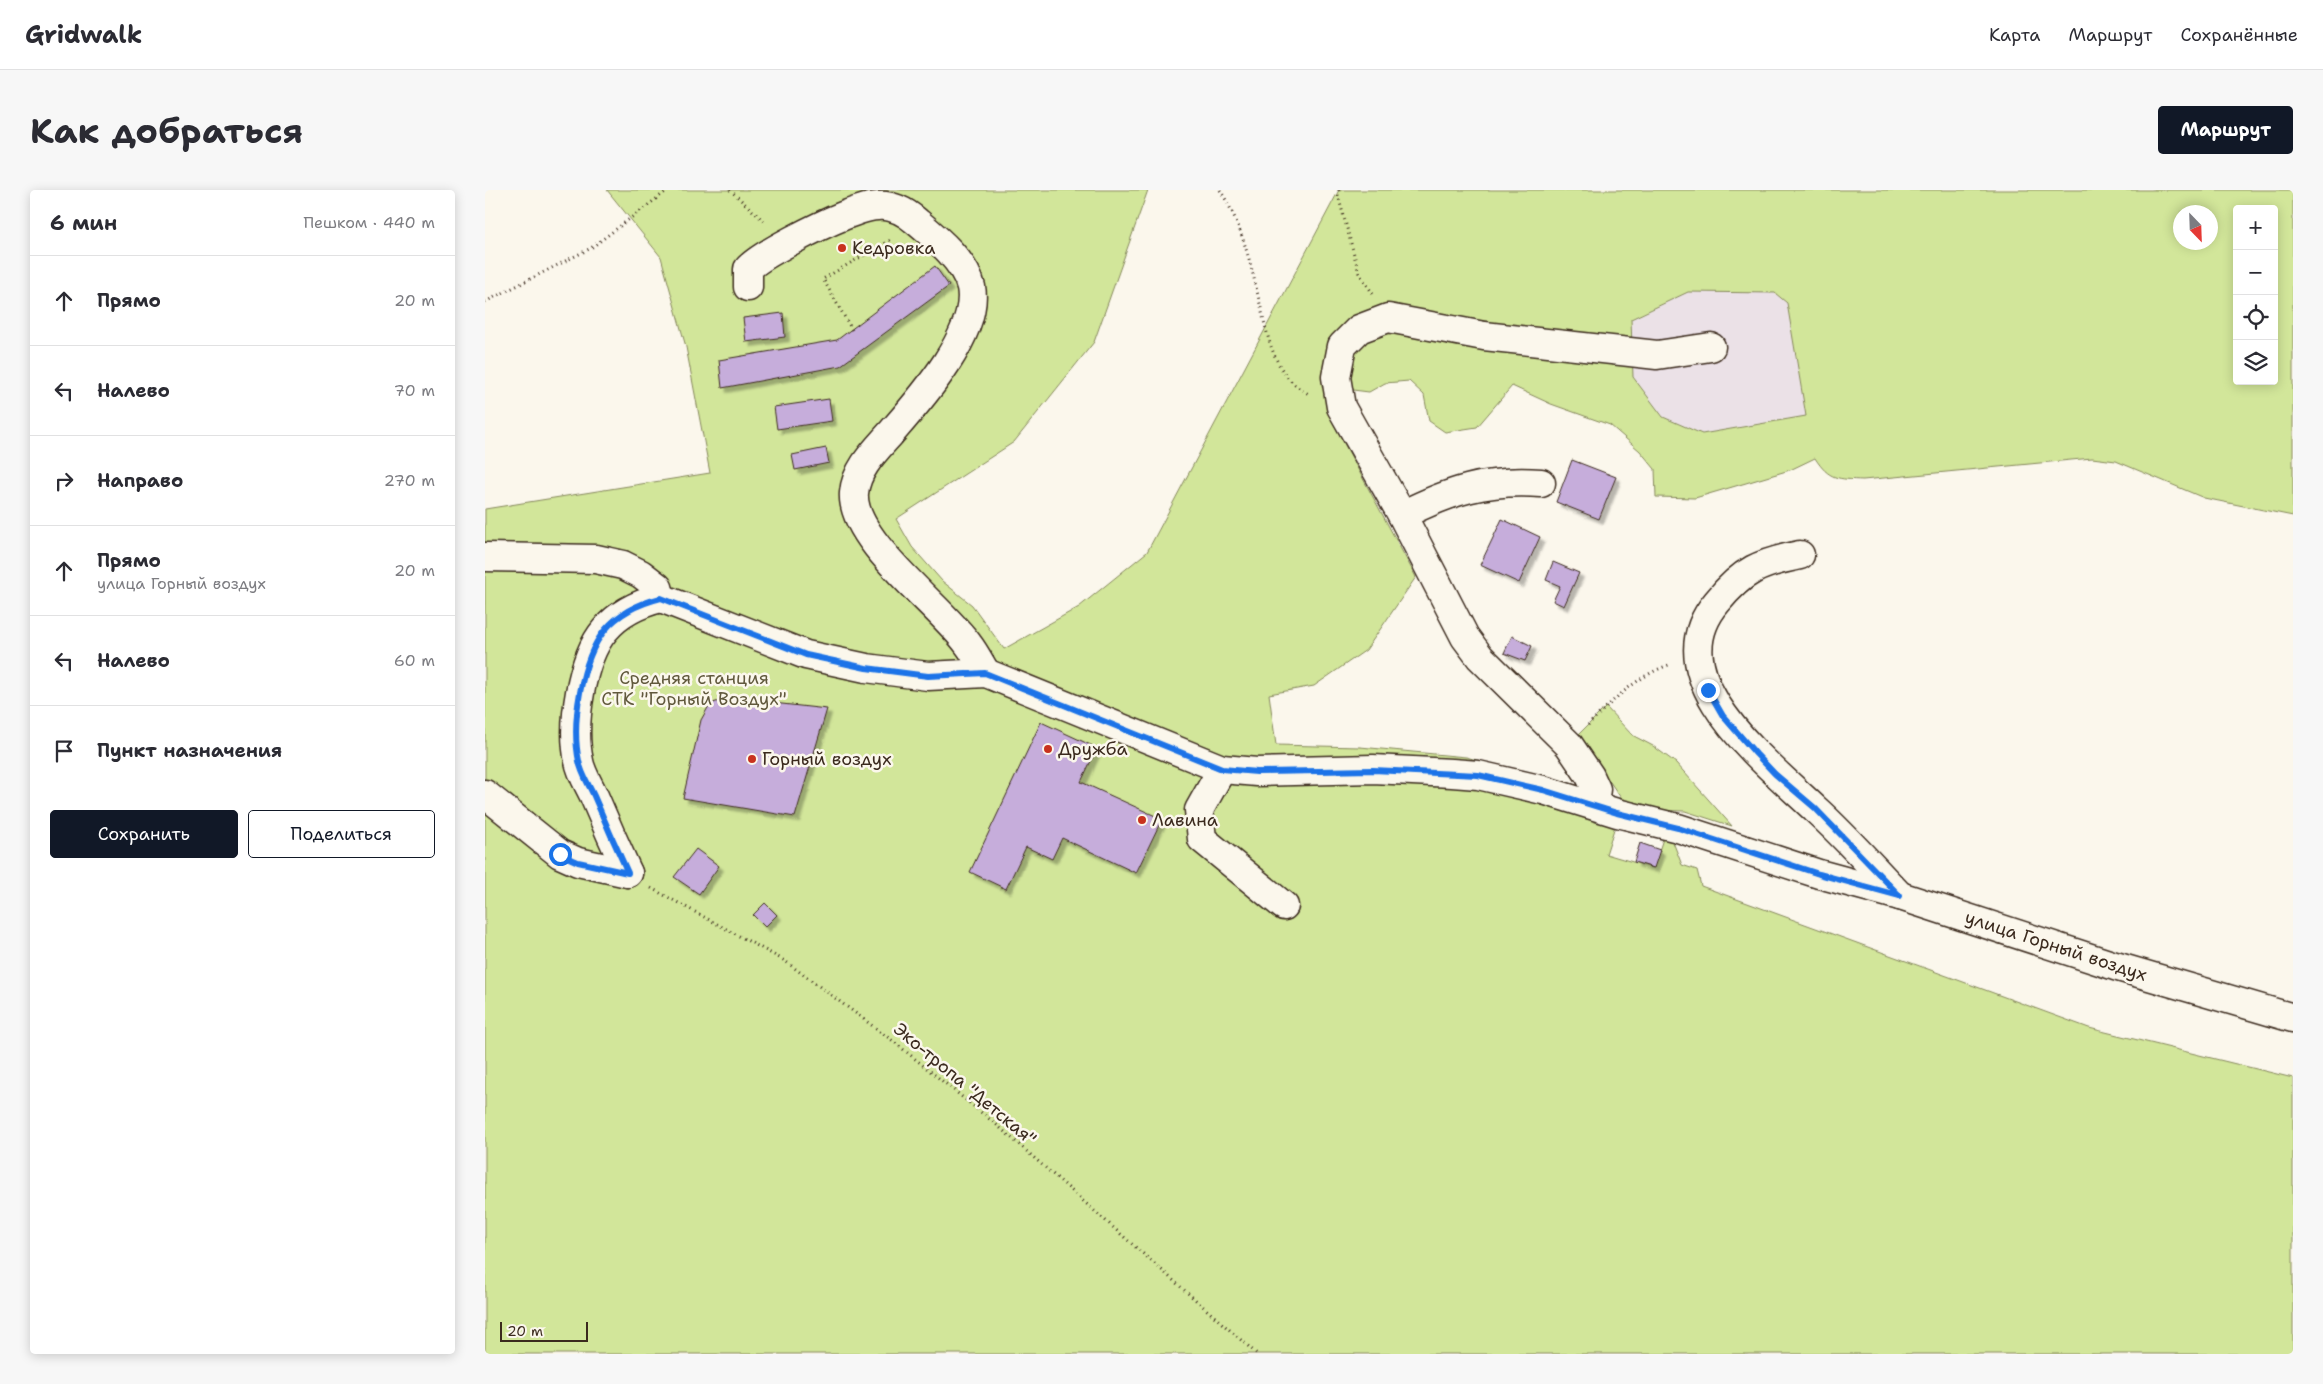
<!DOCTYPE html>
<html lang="ru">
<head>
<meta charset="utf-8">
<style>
	:root { --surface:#fff; --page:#f7f7f7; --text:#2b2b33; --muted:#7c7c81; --line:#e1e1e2; --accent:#111827 }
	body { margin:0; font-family:"Shantell Sans",sans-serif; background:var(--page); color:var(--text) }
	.controls { position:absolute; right:15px; top:15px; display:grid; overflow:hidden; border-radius:5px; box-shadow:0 2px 12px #0003 }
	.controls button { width:45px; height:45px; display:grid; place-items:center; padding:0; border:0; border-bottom:1px solid var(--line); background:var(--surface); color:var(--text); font:25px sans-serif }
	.compass { position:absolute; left:1688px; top:15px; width:45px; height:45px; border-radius:50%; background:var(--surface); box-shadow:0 2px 12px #0003; rotate:157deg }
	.scale { position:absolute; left:15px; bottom:12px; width:88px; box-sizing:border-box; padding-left:5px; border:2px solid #3b2a1e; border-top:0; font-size:14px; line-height:18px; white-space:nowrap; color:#3b2a1e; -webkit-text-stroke:4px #fbf7ec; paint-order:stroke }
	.stop { position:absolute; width:15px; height:15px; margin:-11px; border:4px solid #1a73e8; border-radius:50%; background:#fff }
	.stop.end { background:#1a73e8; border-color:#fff; box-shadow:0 1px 5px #0008 }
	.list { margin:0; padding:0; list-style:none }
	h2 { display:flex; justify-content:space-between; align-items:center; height:65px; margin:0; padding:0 20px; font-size:21px }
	h2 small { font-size:16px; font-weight:400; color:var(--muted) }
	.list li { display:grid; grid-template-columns:32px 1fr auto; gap:15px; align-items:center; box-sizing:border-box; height:90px; padding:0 20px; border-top:1px solid var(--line) }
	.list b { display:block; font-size:19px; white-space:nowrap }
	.list p { margin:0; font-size:16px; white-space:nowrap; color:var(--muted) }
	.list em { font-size:16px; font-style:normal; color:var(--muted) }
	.actions { display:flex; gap:10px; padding:15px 20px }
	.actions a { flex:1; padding:11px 0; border:1px solid var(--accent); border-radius:5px; text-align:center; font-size:18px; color:var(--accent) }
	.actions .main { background:var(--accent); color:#fff }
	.icon { flex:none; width:28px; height:28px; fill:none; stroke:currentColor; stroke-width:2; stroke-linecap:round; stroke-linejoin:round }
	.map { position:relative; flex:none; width:1808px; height:1164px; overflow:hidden; border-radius:5px }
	header { display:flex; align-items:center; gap:30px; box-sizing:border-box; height:70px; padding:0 25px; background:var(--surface); border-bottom:1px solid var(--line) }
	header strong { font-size:24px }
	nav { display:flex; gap:28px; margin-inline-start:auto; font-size:18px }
	.intro { display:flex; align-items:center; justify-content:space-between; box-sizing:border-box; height:120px; padding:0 30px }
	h1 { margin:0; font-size:35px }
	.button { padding:12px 22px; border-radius:5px; background:var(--accent); color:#fff; font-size:18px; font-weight:700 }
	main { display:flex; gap:30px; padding:0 30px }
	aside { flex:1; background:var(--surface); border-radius:5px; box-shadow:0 2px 12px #0003 }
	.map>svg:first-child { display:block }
	.built { fill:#ebe1e7 }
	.green { fill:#d2e69a; stroke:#86885c; fill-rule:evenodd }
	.building { fill:#c6addb; stroke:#3b2a1e; filter:url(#shadow) }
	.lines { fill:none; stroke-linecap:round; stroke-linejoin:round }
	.minor-casing { stroke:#3b2a1e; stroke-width:31 }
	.path { stroke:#3b2a1e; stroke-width:3; stroke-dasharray:1 4; stroke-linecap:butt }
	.minor { stroke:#fbf7ec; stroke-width:28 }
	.route { stroke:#1a73e8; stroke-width:6 }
	.poi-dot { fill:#c8321e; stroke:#fbf7ec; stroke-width:2 }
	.labels { text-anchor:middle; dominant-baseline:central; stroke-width:5; stroke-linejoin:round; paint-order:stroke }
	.poi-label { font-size:18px; fill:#3b2a1e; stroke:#fbf7ec; text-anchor:start }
	.park-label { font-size:18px; fill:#61593d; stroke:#fbf7ec }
	.street-label { font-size:18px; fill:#3b2a1e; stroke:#fbf7ec }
</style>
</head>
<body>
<header>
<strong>Gridwalk</strong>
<nav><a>Карта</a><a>Маршрут</a><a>Сохранённые</a></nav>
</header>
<div class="intro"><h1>Как добраться</h1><a class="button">Маршрут</a></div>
<main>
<aside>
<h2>6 мин<small>Пешком · 440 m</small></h2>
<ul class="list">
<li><svg class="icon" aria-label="ahead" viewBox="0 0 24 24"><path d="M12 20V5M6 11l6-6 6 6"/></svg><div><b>Прямо</b></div><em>20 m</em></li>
<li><svg class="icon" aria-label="left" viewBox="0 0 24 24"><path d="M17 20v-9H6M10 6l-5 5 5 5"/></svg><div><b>Налево</b></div><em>70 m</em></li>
<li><svg class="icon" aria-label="right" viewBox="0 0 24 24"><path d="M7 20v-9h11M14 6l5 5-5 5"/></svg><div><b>Направо</b></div><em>270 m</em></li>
<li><svg class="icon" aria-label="ahead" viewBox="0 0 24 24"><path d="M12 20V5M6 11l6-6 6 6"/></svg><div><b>Прямо</b><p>улица Горный воздух</p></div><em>20 m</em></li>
<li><svg class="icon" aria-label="left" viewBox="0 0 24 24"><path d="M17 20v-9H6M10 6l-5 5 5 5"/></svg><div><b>Налево</b></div><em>60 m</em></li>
<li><svg class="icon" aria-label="arrive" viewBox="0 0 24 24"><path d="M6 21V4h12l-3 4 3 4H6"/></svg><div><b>Пункт назначения</b></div></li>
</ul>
<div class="actions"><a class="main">Сохранить</a><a>Поделиться</a></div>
</aside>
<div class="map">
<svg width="1808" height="1164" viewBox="0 0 1808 1164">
	<defs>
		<filter id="shadow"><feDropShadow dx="4.5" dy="4.5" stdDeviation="1" flood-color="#0004"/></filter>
	</defs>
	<rect width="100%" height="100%" fill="#fbf7ec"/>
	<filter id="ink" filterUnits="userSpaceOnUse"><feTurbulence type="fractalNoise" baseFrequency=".02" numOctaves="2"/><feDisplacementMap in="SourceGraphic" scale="10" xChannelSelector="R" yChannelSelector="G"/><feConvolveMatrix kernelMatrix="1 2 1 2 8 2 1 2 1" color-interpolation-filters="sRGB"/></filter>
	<g filter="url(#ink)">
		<path class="built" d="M1203 102 1290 103 1297 107 1302 113 1322 226 1217 244 1178 227 1148 187 1146 129Z"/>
		<g class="green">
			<path d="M122 0H663L609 152 529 252 411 329 427 357 457 391 487 415 519 459 594 417 662 362 854 0H1808V326L1719 308 1631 271 1607 268 1378 290C1353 289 1344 290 1330 268L1305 280 1210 308 1171 307 1170 279 1155 261 1125 235 1066 214 1027 196 992 237 960 242 944 231 939 205 924 191 900 193 884 202 868 200 863 186 874 139 856 217 847 231 931 387 881 460 829 496 784 504 791 555 875 557 981 567 1043 584 1033 608 1130 636 1121 664 1168 678 1178 649 1188 652 1197 675 1212 680 1216 696 1604 838 1808 888V1164H0V319L225 283 201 157 176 67ZM1752 19H1789V191H1752ZM1696 22H1726V52H1696ZM1203 102 1290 103 1302 113 1321 226 1217 244 1178 227 1148 187 1146 129Z"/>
			<path d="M1121 517 1147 545 1168 556 1191 573 1247 636 1200 621 1168 620 1138 611 1093 545Z"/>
		</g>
		<g class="building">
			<path d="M450 76 464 96 355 176 237 198 234 170 352 150Z"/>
			<path d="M298 123 300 147 261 152 258 128Z"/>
			<path d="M344 209 347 231 292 239 289 217Z"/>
			<path d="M341 258 344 273 310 280 307 265Z"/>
			<path d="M1087 270 1131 287 1114 329 1071 312Z"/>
			<path d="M1017 329 1055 347 1034 393 995 375Z"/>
			<path d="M1068 372 1094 383 1079 416 1068 411 1075 396 1061 390Z"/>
			<path d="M1027 446 1047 456 1040 471 1019 463Z"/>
			<path d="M243 508 342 519 310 627 198 608 216 530 225 514Z"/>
			<path d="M556 532 612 558 596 592 677 629 651 683 577 648 567 669 541 657 521 699 485 682Z"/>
			<path d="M1155 653 1175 660 1169 678 1149 672Z"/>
			<path d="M211 659 234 676 214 704 189 687Z"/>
			<path d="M280 713 292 725 280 737 268 725Z"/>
		</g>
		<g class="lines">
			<g class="minor-casing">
				<g id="minor">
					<path d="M263 97V79C274 65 338 34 358 26 387 14 406 9 431 31 450 47 480 71 486 97 495 143 434 211 406 243 391 260 371 279 369 303 365 350 457 417 483 454 490 463 495 473 501 483"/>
					<path d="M917 325C965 301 1001 289 1056 293"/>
					<path d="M1315 365C1275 373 1258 380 1232 412 1169 487 1282 573 1330 619 1360 646 1387 677 1415 706"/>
					<path d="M0 367 111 369 138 375 156 384 173 397 176 408"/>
					<path d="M737 579 714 620 717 649 799 716"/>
					<path d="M0 604 75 664 93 672 143 683"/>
					<path d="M1109 614 1111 599 1105 586 1084 555 995 467 980 447 917 325 856 217 851 187 857 156 874 139 903 128 999 146 1172 165 1226 157"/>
					<path d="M143 683C131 657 120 632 109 606 104 595 96 583 94 571 86 535 96 468 120 440 134 423 156 413 176 408L321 465 381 478 443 486 501 483 737 579 772 582 888 579 967 583 993 585 1058 600 1132 623 1193 638 1334 684 1415 706 1630 776 1808 828"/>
				</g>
			</g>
			<g class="path">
				<path d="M245 0 280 32"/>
				<path d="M735 0C757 34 766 75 775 114 782 142 786 170 806 191 811 197 819 201 825 205"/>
				<path d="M854 0 853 5 874 83 888 104"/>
				<path d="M0 112 106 58 183 0"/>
				<path d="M367 140 338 89 407 49"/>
				<path d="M1103 535C1127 511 1154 484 1187 474"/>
				<path d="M166 698 300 771 408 851 513 936 772 1164"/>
			</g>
			<use href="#minor" class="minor"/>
		</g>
	</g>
	<g class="lines" filter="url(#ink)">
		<path class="route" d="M75 664 93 672 143 683C131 657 120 632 109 606 104 595 96 583 94 571 86 534 96 469 120 440 134 423 156 413 176 408L321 465 381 478 443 486 500 483 737 579 772 582 888 580 993 585 1058 600 1132 623 1193 638 1334 684 1415 706 1330 618 1290 584 1271 564 1238 526 1223 500"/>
	</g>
	<g class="poi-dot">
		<circle cx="357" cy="58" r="5"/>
		<circle cx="563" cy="559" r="5"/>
		<circle cx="267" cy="569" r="5"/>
		<circle cx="657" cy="630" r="5"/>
	</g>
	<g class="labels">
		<g class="poi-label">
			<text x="367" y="58">Кедровка</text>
			<text x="573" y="559">Дружба</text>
			<text x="277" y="569">Горный воздух</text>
			<text x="667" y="630">Лавина</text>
		</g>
		<g class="park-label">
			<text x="209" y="488">Средняя станция<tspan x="209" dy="21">СТК "Горный Воздух"</tspan></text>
		</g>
		<g class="street-label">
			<text transform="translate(1571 756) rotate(18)">улица Горный воздух</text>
			<text transform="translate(480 894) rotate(40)">Эко-тропа "Детская"</text>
		</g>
	</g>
</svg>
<div class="controls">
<button>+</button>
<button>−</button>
<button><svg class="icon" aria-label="locate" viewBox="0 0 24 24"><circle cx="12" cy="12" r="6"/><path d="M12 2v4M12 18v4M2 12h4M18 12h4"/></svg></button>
<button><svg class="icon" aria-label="layers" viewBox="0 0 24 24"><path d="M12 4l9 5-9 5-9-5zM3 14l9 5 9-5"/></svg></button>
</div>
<svg class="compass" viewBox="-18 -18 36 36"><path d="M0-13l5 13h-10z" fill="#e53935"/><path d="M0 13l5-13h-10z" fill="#7c7c81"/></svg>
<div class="scale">20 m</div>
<div class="stop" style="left:75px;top:664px"></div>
<div class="stop end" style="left:1223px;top:500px"></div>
</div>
</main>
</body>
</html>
